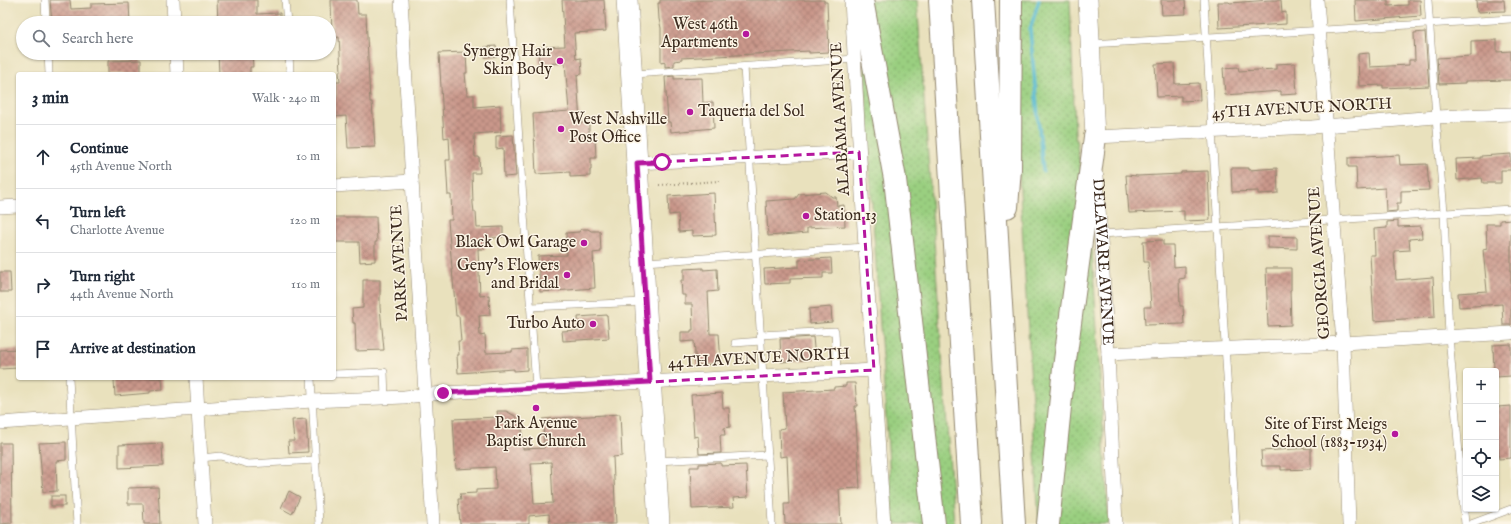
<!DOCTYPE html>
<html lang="en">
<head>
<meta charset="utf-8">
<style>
	:root { --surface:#fff; --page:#f2f2f3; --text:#1f2937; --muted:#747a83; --line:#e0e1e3 }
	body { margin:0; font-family:"IM FELL English",serif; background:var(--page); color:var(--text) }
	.controls { position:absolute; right:12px; bottom:12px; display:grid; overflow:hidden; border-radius:4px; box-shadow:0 1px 3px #0004 }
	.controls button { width:36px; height:36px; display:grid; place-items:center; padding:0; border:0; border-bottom:1px solid var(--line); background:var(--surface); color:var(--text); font:20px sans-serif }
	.stop { position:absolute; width:12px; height:12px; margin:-9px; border:3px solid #b5179e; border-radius:50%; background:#fff }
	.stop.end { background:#b5179e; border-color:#fff; box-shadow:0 1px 4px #0008 }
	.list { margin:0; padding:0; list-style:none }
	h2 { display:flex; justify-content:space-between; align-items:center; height:52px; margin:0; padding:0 16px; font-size:17px }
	h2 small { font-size:13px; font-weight:400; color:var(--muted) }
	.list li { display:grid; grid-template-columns:26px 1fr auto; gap:12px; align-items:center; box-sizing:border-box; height:64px; padding:0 16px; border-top:1px solid var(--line) }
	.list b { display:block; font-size:15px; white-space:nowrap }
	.list p { margin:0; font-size:13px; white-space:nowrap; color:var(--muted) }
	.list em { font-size:13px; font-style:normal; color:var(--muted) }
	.icon { flex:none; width:22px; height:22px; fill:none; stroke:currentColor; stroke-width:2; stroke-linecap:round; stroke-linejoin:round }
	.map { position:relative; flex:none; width:1511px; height:524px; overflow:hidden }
	.search { position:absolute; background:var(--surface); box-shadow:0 1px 3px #0004; left:16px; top:16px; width:320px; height:44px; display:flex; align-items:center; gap:10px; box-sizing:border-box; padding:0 14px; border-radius:22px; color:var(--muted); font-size:15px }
	.panel { position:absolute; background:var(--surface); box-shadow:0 1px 3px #0004; left:16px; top:72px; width:320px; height:308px; border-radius:4px }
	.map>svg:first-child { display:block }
	.grass { fill:url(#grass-dots); stroke:#6a7c4f }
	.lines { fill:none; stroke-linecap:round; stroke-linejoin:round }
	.stream { stroke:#54b9d2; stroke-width:3.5 }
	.building { fill:url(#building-cross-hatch); fill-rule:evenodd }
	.lane-casing { stroke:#92866e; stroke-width:8 }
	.street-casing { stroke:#92866e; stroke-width:14 }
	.secondary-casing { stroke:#92866e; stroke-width:20 }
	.primary-casing { stroke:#92866e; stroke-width:22 }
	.highway-casing { stroke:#92866e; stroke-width:24 }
	.path { stroke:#92866e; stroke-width:2; stroke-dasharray:1 3; stroke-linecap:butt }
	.lane { stroke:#fff; stroke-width:7 }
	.street { stroke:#fff; stroke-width:13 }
	.secondary { stroke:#fff; stroke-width:19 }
	.primary { stroke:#fff; stroke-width:21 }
	.highway { stroke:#fff; stroke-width:22 }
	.route { stroke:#b5179e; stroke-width:5 }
	.marked { fill:none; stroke:#b5179e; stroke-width:3; stroke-dasharray:8 5; stroke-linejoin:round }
	.poi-dot { fill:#b5179e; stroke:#fcf5e5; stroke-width:1.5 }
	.labels { text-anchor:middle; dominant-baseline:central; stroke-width:3; stroke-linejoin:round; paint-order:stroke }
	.poi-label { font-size:16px; fill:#3b2a1e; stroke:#fcf5e5; text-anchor:end }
	.street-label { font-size:16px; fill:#3b2a1e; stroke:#fcf5e5 }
</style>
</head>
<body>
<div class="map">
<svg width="1511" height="524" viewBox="0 0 1511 524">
	<defs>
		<pattern id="grass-dots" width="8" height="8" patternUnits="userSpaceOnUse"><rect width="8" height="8" fill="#9acf80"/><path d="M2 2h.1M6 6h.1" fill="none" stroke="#7fa868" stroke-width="1.8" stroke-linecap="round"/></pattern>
		<pattern id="building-cross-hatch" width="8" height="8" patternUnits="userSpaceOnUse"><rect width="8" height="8" fill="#ca988b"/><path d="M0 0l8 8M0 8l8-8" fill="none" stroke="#a57c71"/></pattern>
	</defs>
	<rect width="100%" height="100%" fill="#fcf5e5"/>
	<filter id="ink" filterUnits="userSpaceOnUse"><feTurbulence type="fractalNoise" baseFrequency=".025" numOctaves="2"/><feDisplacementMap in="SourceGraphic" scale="8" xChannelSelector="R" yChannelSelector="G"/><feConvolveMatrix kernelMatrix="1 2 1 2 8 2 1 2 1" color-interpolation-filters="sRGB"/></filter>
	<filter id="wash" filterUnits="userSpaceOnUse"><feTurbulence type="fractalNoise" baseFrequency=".012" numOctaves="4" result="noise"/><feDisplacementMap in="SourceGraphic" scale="16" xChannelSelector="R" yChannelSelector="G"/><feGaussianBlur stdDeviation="0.9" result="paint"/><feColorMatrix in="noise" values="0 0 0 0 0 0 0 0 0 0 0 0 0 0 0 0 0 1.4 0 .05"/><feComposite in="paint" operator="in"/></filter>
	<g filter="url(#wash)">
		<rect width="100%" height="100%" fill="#e9e1bd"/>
		<g class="grass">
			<path d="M861 0H917L954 524H893L869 158Z"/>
			<path d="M1020 0H1070L1075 133 1091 233 1109 524H1039L1018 155Z"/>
		</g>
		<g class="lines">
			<path class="stream" d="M1039 0 1030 30 1043 171"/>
		</g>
		<g id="blocks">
			<g class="building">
				<path d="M50 0H70L71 9 91 8V4L129 3 130 23H52Z"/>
				<path d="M217 0H257V14L280 13V23H218Z"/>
				<path d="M331 0H357L358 14H366L370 102H372L375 147 348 148 346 116 334 117V97H336V82H340L339 71H341L339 37 332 38Z"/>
				<path d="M562 0H604L606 31 574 33 576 59 581 58 582 74 577 75 580 123 589 122V137L595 136 596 158H591V170H590V176L570 177V172L536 174 533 114 569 111 565 63 539 64 538 47 565 46Z"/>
				<path d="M660 0H824V2H827L829 52 809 53V51L681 58V60L674 61V66L665 67V62L661 63V28L659 19 658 3H660Z"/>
				<path d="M1161 0H1185L1186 14 1162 15Z"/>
				<path d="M1268 0H1281L1282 13 1286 12V24L1219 28 1218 2H1229L1230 3Z"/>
				<path d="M1355 0H1388V6L1408 5V0H1420L1421 16 1356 21Z"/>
				<path d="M1476 0H1504L1505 11 1477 12Z"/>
				<path d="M1425 32 1429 86 1383 88V85L1359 86 1358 54 1369 53 1370 67 1409 65V60H1415L1414 33Z"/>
				<path d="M1497 40V52L1511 51V80L1465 81V83L1439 84 1437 58 1471 56V41Z"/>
				<path d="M496 46 497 56 485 57V47Z"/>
				<path d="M466 52 467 73H465L467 95H474V107L500 105 501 132 474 134 475 157H479L480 173H472L473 204 474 212H476L477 228 503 227V237L485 239V249H478L480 296 489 295 490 315 479 316 480 336 485 335 486 353 512 352V350L527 349V370L514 371V369L458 373 457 355H459L458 341H461L459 316H456L448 220H452L451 195H448L446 160H450V156L449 137 444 138 439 53Z"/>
				<path d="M218 53H252L253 67H250V74H219Z"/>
				<path d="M141 60V74H108V61Z"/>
				<path d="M1174 63 1175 84 1199 83 1200 100 1181 101V96L1157 97 1155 64Z"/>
				<path d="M1295 63 1297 94 1281 95V91L1225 95 1223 68 1238 67 1239 71 1276 69V64Z"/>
				<path d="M674 76V79L702 78 703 103 713 102 714 128 671 132 670 122H668L665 77Z"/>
				<path d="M513 135 516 176 504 177 503 148 496 149V136Z"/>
				<path d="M1511 154V170H1501V183H1483L1482 178 1457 180 1456 159 1481 158V156Z"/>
				<path d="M1399 155 1400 165 1427 164 1429 190 1401 191V203H1397V211L1386 212 1385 188 1357 190 1356 167H1348V158Z"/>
				<path d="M1231 168H1249V170L1277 168 1278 193 1258 194V191L1232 192Z"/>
				<path d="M1208 171 1210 220 1184 221V211L1129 213 1126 175 1138 176 1181 174V172Z"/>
				<path d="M826 192 832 197H836L837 206 844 205 845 226 807 228V233L768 236 766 201 795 199 799 194Z"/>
				<path d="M714 193 716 235 692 236V231L679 232 678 214 669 215 668 196Z"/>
				<path d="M334 217H376L377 242H375V261L360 262 359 242H334Z"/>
				<path d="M1511 219V325H1503L1502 304 1459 307 1458 293 1487 291 1483 249 1487 248 1486 224H1500V220Z"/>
				<path d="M1398 221V227L1421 226 1422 238 1409 239 1410 250 1394 251 1396 280 1433 277 1435 317 1374 321 1370 255H1375L1374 229 1387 228V222Z"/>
				<path d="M581 229H588L591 231H600L601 252 593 253 595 288 540 292 538 256 567 255 566 233 579 232Z"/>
				<path d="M1268 236 1297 237V249L1268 248Z"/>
				<path d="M1163 240V245H1173L1174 267 1185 266V278L1179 279 1180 306H1183L1184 324 1145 325 1144 307H1151L1148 262H1144L1143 241Z"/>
				<path d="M831 258 832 273H823V278L790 279V283L765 284 764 269 799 267V260Z"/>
				<path d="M703 268V270L717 269 718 291 708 292 710 334H719L721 364 696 365 694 341 681 342V332H691V330H693L692 304H685V295H682L681 280H684V269Z"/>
				<path d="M1266 268H1291V290H1290L1291 325 1268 326Z"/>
				<path d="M0 272H10L11 292H0Z"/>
				<path d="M363 280H380V307L384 350 356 351 355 323H353L352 309 363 308Z"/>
				<path d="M831 307 832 322 810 324 809 309Z"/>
				<path d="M607 315 609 338 563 341 562 331 579 330 578 317Z"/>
				<path d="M813 337 815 359 781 362 780 339Z"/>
				<path d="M1511 344V376L1496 377V371H1494L1493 345Z"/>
				<path d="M18 349V368L0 369V350Z"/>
				<path d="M144 378H162L163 390 150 391V393L115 396 114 380Z"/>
				<path d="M846 383H855L857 406H855L860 488 839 489 841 524H785L784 504H789L787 456 780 457 779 429 785 428 783 392 834 389V387L846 386Z"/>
				<path d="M722 393 723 408H729L730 427 724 428 725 435H720L721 453 699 454 698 436 694 437 691 395Z"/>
				<path d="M1511 406V458L1499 459 1496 424H1498L1497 407Z"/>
				<path d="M497 411H506L515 416 522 425 523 449 544 448 543 419 620 414 622 456 613 457 616 524H550L549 514 529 516V524H460L458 499H461L460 494 476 493V490L496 489 495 467 456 469 453 419 498 417ZM551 462 553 503 534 504 531 463Z"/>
				<path d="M306 419 308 452 289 453 288 441H294L292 420Z"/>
				<path d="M66 442V460L56 461 57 491 43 492 39 443Z"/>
				<path d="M0 443H11L12 523 0 524Z"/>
				<path d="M162 443 163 466 119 468V445Z"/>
				<path d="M1311 448V469L1281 470V466H1262L1261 451Z"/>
				<path d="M721 463V466L746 465 748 497 733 498 734 507 692 509 690 467H699V464Z"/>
				<path d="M158 487 160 524H144L143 504H128V488Z"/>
				<path d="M289 491 300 497 292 514 281 508Z"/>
				<rect x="51" y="496" width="14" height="10"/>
			</g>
		</g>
	</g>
	<g filter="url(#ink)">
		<use href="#blocks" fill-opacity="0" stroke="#92866e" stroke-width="1"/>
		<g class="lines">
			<g class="lane-casing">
				<g id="lane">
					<path d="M45 0 46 23"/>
					<path d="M285 0 287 23"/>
					<path d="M510 0 520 156 536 387"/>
					<path d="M1204 0 1236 524"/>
					<path d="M1428 0 1436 117 1444 212 1449 336 1465 524"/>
					<path d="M1090 44 1511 19"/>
					<path d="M48 53 49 74"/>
					<path d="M289 53 290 74"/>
					<path d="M744 67 772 524"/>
					<path d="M634 74 855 59"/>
					<path d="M1101 234 1511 209"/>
					<path d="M645 262 865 247"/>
					<path d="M531 307 644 302"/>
					<path d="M760 335 835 331 837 372"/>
					<path d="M735 343 761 341"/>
					<path d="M334 374 384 372 385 398"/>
					<path d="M69 378 77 524"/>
					<path d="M311 378 319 524"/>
					<path d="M201 458 220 456 248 464 315 460"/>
					<path d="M657 461 768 455"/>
					<path d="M1471 524 1511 509"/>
				</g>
			</g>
			<g class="street-casing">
				<g id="street">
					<path d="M173 0 174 23"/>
					<path d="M401 0 433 524"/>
					<path d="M851 0 865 247 884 524"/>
					<path d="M1317 0 1343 343 1349 524"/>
					<path d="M176 53 177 74"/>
					<path d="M1095 143V137L1312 127 1436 117 1511 114"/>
					<path d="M637 163 859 152"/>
					<path id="s1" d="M1097 176 1108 354 1116 524"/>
					<path d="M334 186 412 181"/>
					<path d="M0 207 18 206"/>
					<path d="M1108 354 1343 343 1511 333"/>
					<path d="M196 378 205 524"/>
					<path d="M0 423 312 401 404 397 443 393 874 370"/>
				</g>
			</g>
			<g class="secondary-casing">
				<path id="secondary" d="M1088 0 1095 137"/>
			</g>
			<g class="primary-casing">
				<path id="primary" d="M627 0 659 524"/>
			</g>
			<g class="highway-casing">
				<g id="highway">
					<path d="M862 0 895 179 934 524"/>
					<path d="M940 0 972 524"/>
					<path d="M983 0 1014 524"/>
					<path d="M1007 207 1010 169 1011 0"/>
					<path d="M1048 524 1064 368 1095 137"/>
				</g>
			</g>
			<path class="path" d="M659 185 720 181"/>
			<use href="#lane" class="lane"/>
			<use href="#street" class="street"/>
			<use href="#secondary" class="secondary"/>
			<use href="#primary" class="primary"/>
			<use href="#highway" class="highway"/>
		</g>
	</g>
	<g class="lines" filter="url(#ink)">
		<path class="route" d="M443 393 650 382 637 163 662 162"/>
	</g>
	<path class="marked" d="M859 152 874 370 650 382 637 163Z"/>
	<g class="poi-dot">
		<circle cx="746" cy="34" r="4"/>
		<circle cx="560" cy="61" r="4"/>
		<circle cx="690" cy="112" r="4"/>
		<circle cx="561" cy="129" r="4"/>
		<circle cx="806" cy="216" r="4"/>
		<circle cx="584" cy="243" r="4"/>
		<circle cx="567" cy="275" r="4"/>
		<circle cx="593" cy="324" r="4"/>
		<circle cx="536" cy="408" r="4"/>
		<circle cx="1395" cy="434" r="4"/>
	</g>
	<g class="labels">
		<g class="poi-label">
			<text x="738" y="25">West 46th<tspan x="738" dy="18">Apartments</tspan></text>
			<text x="552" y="52">Synergy Hair<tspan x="552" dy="18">Skin Body</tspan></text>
			<text x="698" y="112" text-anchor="start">Taqueria del Sol</text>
			<text x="569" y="120" text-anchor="start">West Nashville<tspan x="569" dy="18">Post Office</tspan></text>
			<text x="814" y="216" text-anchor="start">Station 13</text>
			<text x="576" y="243">Black Owl Garage</text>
			<text x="559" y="266">Geny's Flowers<tspan x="559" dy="18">and Bridal</tspan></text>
			<text x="585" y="324">Turbo Auto</text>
			<text x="536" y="424" text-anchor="middle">Park Avenue<tspan x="536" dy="18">Baptist Church</tspan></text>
			<text x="1387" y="425">Site of First Meigs<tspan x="1387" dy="18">School (1883-1934)</tspan></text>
		</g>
		<g class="street-label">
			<text transform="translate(1302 109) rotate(-3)">45TH AVENUE NORTH</text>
			<text transform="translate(841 119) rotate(-93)">ALABAMA AVENUE</text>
			<text stroke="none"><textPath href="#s1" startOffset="86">DELAWARE AVENUE</textPath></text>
			<text transform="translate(400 263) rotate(-93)">PARK AVENUE</text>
			<text transform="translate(1320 263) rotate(-94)">GEORGIA AVENUE</text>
			<text transform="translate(759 359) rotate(-3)">44TH AVENUE NORTH</text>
		</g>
	</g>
</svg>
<div class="controls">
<button>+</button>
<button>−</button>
<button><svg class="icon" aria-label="locate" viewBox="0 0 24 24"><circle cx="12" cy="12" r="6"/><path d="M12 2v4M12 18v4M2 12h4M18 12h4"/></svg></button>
<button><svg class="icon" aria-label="layers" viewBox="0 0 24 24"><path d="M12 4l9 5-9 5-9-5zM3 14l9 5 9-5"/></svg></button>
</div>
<div class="stop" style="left:662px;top:162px"></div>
<div class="stop end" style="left:443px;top:393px"></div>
<div class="search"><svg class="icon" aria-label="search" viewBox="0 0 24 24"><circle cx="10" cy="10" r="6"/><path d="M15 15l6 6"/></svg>Search here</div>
<section class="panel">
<h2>3 min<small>Walk · 240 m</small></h2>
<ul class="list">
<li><svg class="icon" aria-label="ahead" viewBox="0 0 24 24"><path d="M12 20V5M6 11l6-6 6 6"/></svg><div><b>Continue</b><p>45th Avenue North</p></div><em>10 m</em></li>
<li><svg class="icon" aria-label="left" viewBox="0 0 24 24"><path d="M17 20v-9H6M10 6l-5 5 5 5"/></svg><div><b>Turn left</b><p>Charlotte Avenue</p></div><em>120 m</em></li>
<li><svg class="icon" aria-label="right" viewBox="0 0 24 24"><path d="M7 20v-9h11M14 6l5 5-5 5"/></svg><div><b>Turn right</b><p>44th Avenue North</p></div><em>110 m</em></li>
<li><svg class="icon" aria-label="arrive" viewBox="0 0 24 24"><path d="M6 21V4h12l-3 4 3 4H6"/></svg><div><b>Arrive at destination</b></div></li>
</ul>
</section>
</div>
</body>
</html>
